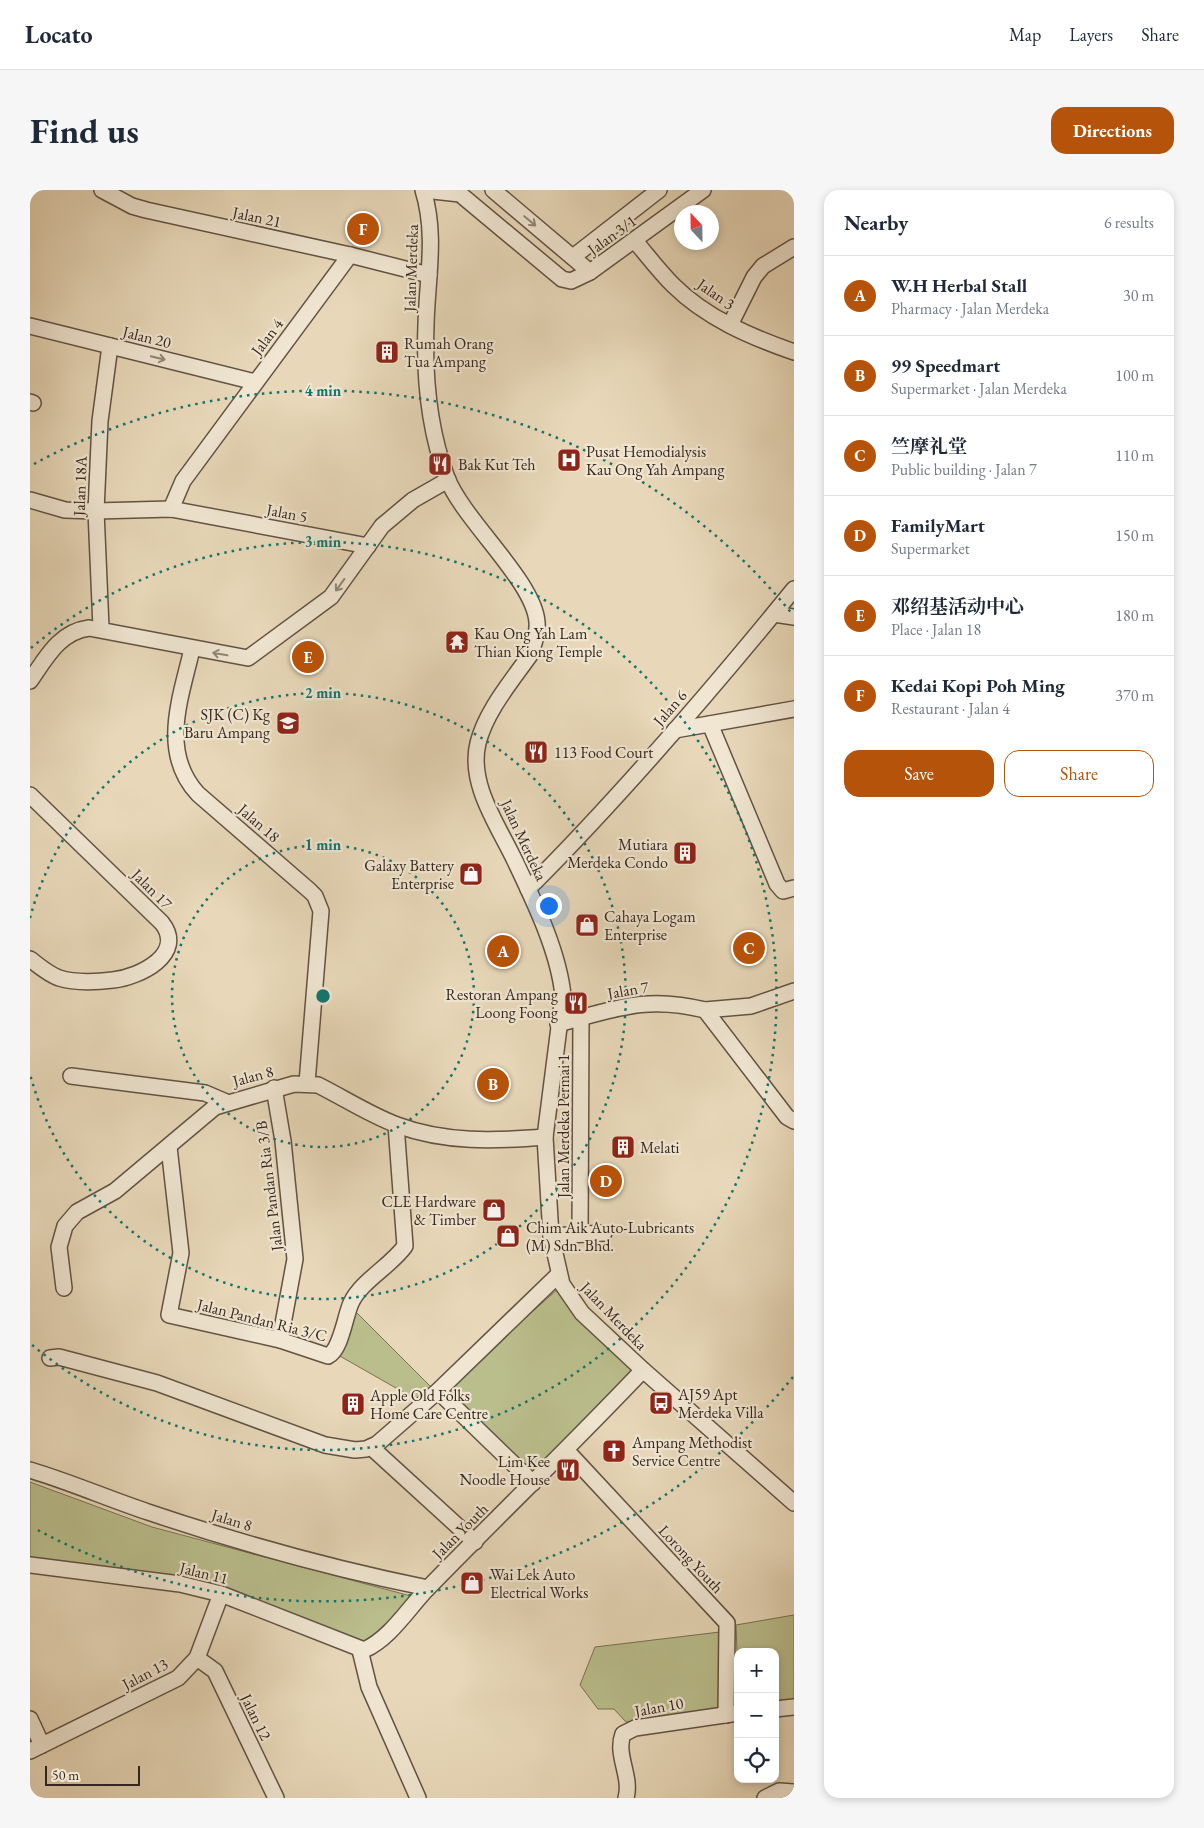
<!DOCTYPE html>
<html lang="en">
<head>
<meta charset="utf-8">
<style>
	:root { --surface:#fff; --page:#f6f6f7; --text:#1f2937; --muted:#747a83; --line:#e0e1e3; --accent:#b45309 }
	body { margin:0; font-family:"EB Garamond","Noto Serif SC",serif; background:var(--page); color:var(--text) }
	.controls { position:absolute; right:15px; bottom:15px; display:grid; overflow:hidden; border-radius:10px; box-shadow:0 2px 8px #0003 }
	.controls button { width:45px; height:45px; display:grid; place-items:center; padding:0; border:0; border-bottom:1px solid var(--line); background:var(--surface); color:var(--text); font:25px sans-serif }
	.compass { position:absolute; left:644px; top:15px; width:45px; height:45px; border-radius:50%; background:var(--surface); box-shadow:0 2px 8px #0003; rotate:338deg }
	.scale { position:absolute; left:15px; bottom:12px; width:95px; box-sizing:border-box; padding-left:5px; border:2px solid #36271d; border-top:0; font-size:14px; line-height:18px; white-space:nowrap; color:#36271d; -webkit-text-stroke:4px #f0e6d2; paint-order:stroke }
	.you { position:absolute; left:518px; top:715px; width:18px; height:18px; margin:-12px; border:4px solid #fff; border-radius:50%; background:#1a73e8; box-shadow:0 0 0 8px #1a73e833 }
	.badge { display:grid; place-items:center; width:32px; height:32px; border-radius:50%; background:var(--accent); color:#fff; font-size:16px; font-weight:700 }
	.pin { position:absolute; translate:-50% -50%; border:2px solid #fff; box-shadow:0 1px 5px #0006 }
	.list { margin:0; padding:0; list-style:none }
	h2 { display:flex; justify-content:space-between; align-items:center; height:65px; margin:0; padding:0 20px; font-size:21px }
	h2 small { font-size:16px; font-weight:400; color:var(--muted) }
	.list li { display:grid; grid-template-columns:32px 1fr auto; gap:15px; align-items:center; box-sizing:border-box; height:80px; padding:0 20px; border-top:1px solid var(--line) }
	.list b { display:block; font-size:19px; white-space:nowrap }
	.list p { margin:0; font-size:16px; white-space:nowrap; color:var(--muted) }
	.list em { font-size:16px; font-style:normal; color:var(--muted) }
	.actions { display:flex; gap:10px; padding:15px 20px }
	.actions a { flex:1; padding:11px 0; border:1px solid var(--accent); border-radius:15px; text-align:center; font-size:18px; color:var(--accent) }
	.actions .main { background:var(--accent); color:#fff }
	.icon { flex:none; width:28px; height:28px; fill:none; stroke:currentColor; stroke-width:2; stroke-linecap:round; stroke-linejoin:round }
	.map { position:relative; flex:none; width:764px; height:1608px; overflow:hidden; border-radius:15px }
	header { display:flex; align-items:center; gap:30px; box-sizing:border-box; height:70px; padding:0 25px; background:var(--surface); border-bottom:1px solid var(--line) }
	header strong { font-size:24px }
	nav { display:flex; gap:28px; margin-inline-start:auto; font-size:18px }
	.intro { display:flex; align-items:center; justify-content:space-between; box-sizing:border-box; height:120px; padding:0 30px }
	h1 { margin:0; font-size:35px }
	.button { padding:12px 22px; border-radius:15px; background:var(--accent); color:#fff; font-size:18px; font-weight:700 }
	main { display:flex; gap:30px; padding:0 30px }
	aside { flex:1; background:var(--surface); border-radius:15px; box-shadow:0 2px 8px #0003 }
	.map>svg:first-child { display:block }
	.green { fill:#babe8c; stroke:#787254 }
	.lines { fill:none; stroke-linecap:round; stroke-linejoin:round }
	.minor-casing { stroke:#625344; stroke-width:18 }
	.minor { stroke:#f0e6d2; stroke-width:15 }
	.oneway { stroke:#938678 }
	.ring { fill:none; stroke:#0f766e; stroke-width:2.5; stroke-dasharray:2.5 5 }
	.labels { text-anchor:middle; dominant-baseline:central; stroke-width:4.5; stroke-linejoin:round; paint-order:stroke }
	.street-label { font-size:16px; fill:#36271d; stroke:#f0e6d2 }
	.poi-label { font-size:16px; fill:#36271d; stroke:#f0e6d2; text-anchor:start }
	.centre { fill:#0f766e; stroke:#f0e6d2; stroke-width:2.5 }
	.ring-label { font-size:15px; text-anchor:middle; font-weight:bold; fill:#0f766e; stroke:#f0e6d2; stroke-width:4.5; stroke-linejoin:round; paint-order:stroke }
</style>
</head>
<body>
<header>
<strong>Locato</strong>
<nav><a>Map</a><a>Layers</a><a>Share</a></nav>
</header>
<div class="intro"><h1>Find us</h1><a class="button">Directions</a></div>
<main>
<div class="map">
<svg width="764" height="1608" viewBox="0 0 764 1608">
	<rect width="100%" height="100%" fill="#e8d8b9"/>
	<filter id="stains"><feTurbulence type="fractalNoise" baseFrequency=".004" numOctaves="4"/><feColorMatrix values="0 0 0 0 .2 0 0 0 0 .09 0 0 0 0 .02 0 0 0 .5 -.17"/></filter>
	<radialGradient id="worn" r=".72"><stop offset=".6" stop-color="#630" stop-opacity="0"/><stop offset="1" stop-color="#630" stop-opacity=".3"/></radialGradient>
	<g class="green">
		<path d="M529 1098 602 1179 536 1257 504 1288 414 1200Z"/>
		<path d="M322 1118 401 1197 387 1210 308 1165Z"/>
		<path d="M0 1292 122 1337 381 1406 342 1449 330 1452 192 1396 0 1369Z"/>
		<path d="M764 1425V1514L745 1516V1462H708V1488L706 1435Z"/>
		<path d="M690 1442V1521L596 1532 584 1519H568L550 1495 565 1457Z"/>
	</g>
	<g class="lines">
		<g class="minor-casing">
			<g id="minor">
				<path d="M72 0 102 16 116 20 320 65 399 85"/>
				<path d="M393 0C407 45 397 89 396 135 394 186 399 240 417 288 434 331 504 391 507 432 508 443 504 454 500 465 481 492 456 521 448 553 438 594 468 635 485 671 504 711 529 762 533 806L515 947 521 1046 532 1094 552 1123 613 1180 764 1313"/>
				<path d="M394 0 430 4 532 89 541 91 560 82 673 0"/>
				<path d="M463 0 560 82"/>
				<path d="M605 51C617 65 629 81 643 95 676 128 721 147 764 162"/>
				<path d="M543 67 629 0"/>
				<path d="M700 135 724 87 733 76 764 57"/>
				<path d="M0 136 225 192"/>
				<path d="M0 212 3 213"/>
				<path d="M0 310 35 320 66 321 141 319 338 356"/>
				<path d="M141 319 153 291 320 65"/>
				<path d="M744 424 764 427"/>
				<path d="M71 438 66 321 70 231 80 156"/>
				<path d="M162 459C151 507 129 562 168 604L280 701 285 706 291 721 277 893"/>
				<path d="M0 491C16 468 29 442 59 438L218 468 301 407 352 336 383 310 418 290"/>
				<path d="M680 534 747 694 753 701 764 698"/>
				<path d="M645 540 764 519"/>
				<path d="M0 605 132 733C156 764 110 787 83 790 66 792 45 793 29 788 18 784 9 776 0 769"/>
				<path d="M498 699C592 605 680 502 764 399"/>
				<path d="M675 820 721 816 764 801"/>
				<path d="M528 834C585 819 616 805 675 820L757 927 764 931"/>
				<path d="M41 886 175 903 196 912"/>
				<path d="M244 898 253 951 265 1069 250 1150"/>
				<path d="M139 957 151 1063 139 1125 250 1150 298 1166C311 1160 315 1126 321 1113 331 1091 361 1076 375 1056L366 935"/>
				<path d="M550 1044 551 828"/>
				<path d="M521 1046 574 1043"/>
				<path d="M34 1098 29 1057 35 1036 47 1022 85 1001 185 917 264 894 288 895C314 908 340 925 367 935 415 953 465 951 515 947"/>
				<path d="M20 1168 29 1167 127 1193 295 1255 325 1260 336 1259 347 1254 408 1201 529 1084"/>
				<path d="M408 1201 503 1293"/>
				<path d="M341 1257 445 1352"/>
				<path d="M537 1261 697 1433 696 1525"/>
				<path d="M0 1280C40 1292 79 1309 118 1322 210 1353 303 1379 398 1398"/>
				<path d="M0 1375 150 1394 191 1404 334 1460C361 1448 379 1417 399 1397 470 1324 543 1254 613 1180"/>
				<path d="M330 1460 339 1497 388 1608"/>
				<path d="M167 1468 185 1481 246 1608"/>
				<path d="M745 1519 764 1517"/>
				<path d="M0 1529 12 1555"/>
				<path d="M0 1561 148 1488 167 1468 191 1404"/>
				<path d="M596 1608C602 1586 585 1565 593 1544L605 1538 708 1523"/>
				<path d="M735 1608 749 1601 764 1602"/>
			</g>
		</g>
		<use href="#minor" class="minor"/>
	</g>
	<defs><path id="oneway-shaft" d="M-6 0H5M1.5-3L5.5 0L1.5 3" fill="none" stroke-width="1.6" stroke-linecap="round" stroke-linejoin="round" transform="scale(1.25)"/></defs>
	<g class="oneway">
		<use href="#oneway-shaft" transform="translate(500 31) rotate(40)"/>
		<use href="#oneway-shaft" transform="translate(128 168) rotate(14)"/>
		<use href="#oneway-shaft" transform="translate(310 395) rotate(126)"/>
		<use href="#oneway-shaft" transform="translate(190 464) rotate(-170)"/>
	</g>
	<g class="ring">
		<circle cx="293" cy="806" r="151"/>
		<path d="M0 728A303 303 0 1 1 0 884"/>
		<path d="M1 458A454 454 0 1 1 1 1154"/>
		<path d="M763 1187A605 605 0 0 1 4 1338M4 274A605 605 0 0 1 763 425"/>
	</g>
	<defs>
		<g id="building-square" transform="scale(1.25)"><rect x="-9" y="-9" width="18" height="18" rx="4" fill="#8f2418" stroke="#f0e6d2"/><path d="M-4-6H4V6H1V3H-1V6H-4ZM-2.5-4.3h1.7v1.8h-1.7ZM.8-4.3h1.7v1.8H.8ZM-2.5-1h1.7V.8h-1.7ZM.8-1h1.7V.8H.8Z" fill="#fff"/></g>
		<g id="hospital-square" transform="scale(1.25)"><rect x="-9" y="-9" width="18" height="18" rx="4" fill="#8f2418" stroke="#f0e6d2"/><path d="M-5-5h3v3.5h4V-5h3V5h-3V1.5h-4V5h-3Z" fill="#fff"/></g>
		<g id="restaurant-square" transform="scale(1.25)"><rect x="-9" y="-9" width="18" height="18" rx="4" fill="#8f2418" stroke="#f0e6d2"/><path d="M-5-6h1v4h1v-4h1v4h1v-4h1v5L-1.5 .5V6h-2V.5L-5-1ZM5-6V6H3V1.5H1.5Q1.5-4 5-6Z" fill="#fff"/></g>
		<g id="temple-square" transform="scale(1.25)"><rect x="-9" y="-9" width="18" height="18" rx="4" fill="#8f2418" stroke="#f0e6d2"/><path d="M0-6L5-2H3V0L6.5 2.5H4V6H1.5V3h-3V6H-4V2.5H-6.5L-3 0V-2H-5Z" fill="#fff"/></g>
		<g id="school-square" transform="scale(1.25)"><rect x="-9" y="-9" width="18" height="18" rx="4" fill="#8f2418" stroke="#f0e6d2"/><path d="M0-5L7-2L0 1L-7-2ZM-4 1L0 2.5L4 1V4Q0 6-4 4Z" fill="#fff"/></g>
		<g id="shop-square" transform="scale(1.25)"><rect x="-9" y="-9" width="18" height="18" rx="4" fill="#8f2418" stroke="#f0e6d2"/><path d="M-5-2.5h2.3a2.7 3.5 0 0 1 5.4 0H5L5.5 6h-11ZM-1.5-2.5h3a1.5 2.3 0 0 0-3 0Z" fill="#fff"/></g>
		<g id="bus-square" transform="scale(1.25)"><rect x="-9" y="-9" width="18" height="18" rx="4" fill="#8f2418" stroke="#f0e6d2"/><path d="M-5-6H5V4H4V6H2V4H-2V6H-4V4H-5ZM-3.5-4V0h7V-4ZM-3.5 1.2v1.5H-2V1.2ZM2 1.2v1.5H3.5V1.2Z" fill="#fff"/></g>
		<g id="church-square" transform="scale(1.25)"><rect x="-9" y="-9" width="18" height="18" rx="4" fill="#8f2418" stroke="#f0e6d2"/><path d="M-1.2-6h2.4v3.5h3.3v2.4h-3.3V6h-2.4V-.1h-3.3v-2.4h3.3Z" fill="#fff"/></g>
	</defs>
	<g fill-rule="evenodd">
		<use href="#building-square" x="357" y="162"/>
		<use href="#hospital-square" x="539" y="270"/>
		<use href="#restaurant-square" x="410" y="274"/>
		<use href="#temple-square" x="427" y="452"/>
		<use href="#school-square" x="258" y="533"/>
		<use href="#restaurant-square" x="506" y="562"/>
		<use href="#building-square" x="655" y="663"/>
		<use href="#shop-square" x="441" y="684"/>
		<use href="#shop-square" x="557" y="735"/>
		<use href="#restaurant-square" x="546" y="813"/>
		<use href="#building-square" x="593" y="957"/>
		<use href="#shop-square" x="464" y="1020"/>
		<use href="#shop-square" x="478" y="1046"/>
		<use href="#bus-square" x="631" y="1213"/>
		<use href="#building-square" x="323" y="1214"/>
		<use href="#church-square" x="584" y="1261"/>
		<use href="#restaurant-square" x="538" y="1280"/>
		<use href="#shop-square" x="442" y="1393"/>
	</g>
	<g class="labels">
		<g class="street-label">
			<text transform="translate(227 27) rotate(12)">Jalan 21</text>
			<text transform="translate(582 45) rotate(-36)">Jalan 3/1</text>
			<text transform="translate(381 78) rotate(-88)">Jalan Merdeka</text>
			<text transform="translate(686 104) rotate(35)">Jalan 3</text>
			<text transform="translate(117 147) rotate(14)">Jalan 20</text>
			<text transform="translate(237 147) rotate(-53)">Jalan 4</text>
			<text transform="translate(50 296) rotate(-88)">Jalan 18A</text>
			<text transform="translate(257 323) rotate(11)">Jalan 5</text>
			<text transform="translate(640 518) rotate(-49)">Jalan 6</text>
			<text transform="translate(229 633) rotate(41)">Jalan 18</text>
			<text transform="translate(494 650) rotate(65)">Jalan Merdeka</text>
			<text transform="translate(122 699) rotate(45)">Jalan 17</text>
			<text transform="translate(598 800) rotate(-10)">Jalan 7</text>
			<text transform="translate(223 886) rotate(-15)">Jalan 8</text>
			<text transform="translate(533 936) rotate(-90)">Jalan Merdeka Permai 1</text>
			<text transform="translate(239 996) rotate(-97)">Jalan Pandan Ria 3/B</text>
			<text transform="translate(584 1126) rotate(46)">Jalan Merdeka</text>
			<text transform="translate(232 1130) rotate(14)">Jalan Pandan Ria 3/C</text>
			<text transform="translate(202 1330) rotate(17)">Jalan 8</text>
			<text transform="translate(430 1341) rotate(-45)">Jalan Youth</text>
			<text transform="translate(661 1369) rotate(47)">Lorong Youth</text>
			<text transform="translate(174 1383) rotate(14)">Jalan 11</text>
			<text transform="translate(115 1484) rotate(-28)">Jalan 13</text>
			<text transform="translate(629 1517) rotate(-10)">Jalan 10</text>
			<text transform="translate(226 1527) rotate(64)">Jalan 12</text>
		</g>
		<g class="poi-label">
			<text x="374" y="153">Rumah Orang<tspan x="374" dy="18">Tua Ampang</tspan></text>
			<text x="556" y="261">Pusat Hemodialysis<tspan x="556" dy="18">Kau Ong Yah Ampang</tspan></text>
			<text x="428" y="274">Bak Kut Teh</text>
			<text x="444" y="443">Kau Ong Yah Lam<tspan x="444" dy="18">Thian Kiong Temple</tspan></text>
			<text x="240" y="524" text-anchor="end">SJK (C) Kg<tspan x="240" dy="18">Baru Ampang</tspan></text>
			<text x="524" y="562">113 Food Court</text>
			<text x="638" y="654" text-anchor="end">Mutiara<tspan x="638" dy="18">Merdeka Condo</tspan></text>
			<text x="424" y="675" text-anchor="end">Galaxy Battery<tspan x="424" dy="18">Enterprise</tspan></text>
			<text x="574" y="726">Cahaya Logam<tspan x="574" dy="18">Enterprise</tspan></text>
			<text x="528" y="804" text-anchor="end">Restoran Ampang<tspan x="528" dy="18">Loong Foong</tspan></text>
			<text x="610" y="957">Melati</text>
			<text x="446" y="1011" text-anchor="end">CLE Hardware<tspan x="446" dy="18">&amp; Timber</tspan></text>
			<text x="496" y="1037">Chim Aik Auto-Lubricants<tspan x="496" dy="18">(M) Sdn. Bhd.</tspan></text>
			<text x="648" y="1204">AJ59 Apt<tspan x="648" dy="18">Merdeka Villa</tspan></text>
			<text x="340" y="1205">Apple Old Folks<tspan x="340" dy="18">Home Care Centre</tspan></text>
			<text x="602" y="1252">Ampang Methodist<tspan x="602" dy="18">Service Centre</tspan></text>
			<text x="520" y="1271" text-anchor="end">Lim Kee<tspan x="520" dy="18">Noodle House</tspan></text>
			<text x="460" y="1384">Wai Lek Auto<tspan x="460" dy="18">Electrical Works</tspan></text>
		</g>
	</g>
	<circle cx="293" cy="806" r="8" class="centre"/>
	<g class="ring-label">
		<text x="293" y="206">4 min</text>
		<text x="293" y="357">3 min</text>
		<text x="293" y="508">2 min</text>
		<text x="293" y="660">1 min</text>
	</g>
	<rect width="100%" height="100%" filter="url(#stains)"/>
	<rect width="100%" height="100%" fill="url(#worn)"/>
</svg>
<div class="controls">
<button>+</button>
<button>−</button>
<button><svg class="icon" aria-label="locate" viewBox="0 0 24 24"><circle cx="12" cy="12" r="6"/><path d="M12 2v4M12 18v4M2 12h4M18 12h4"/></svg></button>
</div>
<svg class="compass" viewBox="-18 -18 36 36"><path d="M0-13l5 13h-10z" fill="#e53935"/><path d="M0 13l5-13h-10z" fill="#747a83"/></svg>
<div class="scale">50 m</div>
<div class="you"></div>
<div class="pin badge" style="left:473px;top:761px">A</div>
<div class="pin badge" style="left:463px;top:894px">B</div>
<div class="pin badge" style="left:719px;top:758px">C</div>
<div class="pin badge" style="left:576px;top:991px">D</div>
<div class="pin badge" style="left:278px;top:467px">E</div>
<div class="pin badge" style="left:333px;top:39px">F</div>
</div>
<aside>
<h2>Nearby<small>6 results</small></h2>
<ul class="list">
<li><span class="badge">A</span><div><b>W.H Herbal Stall</b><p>Pharmacy · Jalan Merdeka</p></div><em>30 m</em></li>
<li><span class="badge">B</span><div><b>99 Speedmart</b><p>Supermarket · Jalan Merdeka</p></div><em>100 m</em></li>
<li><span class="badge">C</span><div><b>竺摩礼堂</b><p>Public building · Jalan 7</p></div><em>110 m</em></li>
<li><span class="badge">D</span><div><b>FamilyMart</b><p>Supermarket</p></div><em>150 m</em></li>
<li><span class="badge">E</span><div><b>邓绍基活动中心</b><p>Place · Jalan 18</p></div><em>180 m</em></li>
<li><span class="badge">F</span><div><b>Kedai Kopi Poh Ming</b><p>Restaurant · Jalan 4</p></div><em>370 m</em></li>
</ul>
<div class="actions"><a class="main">Save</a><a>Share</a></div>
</aside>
</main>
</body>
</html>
